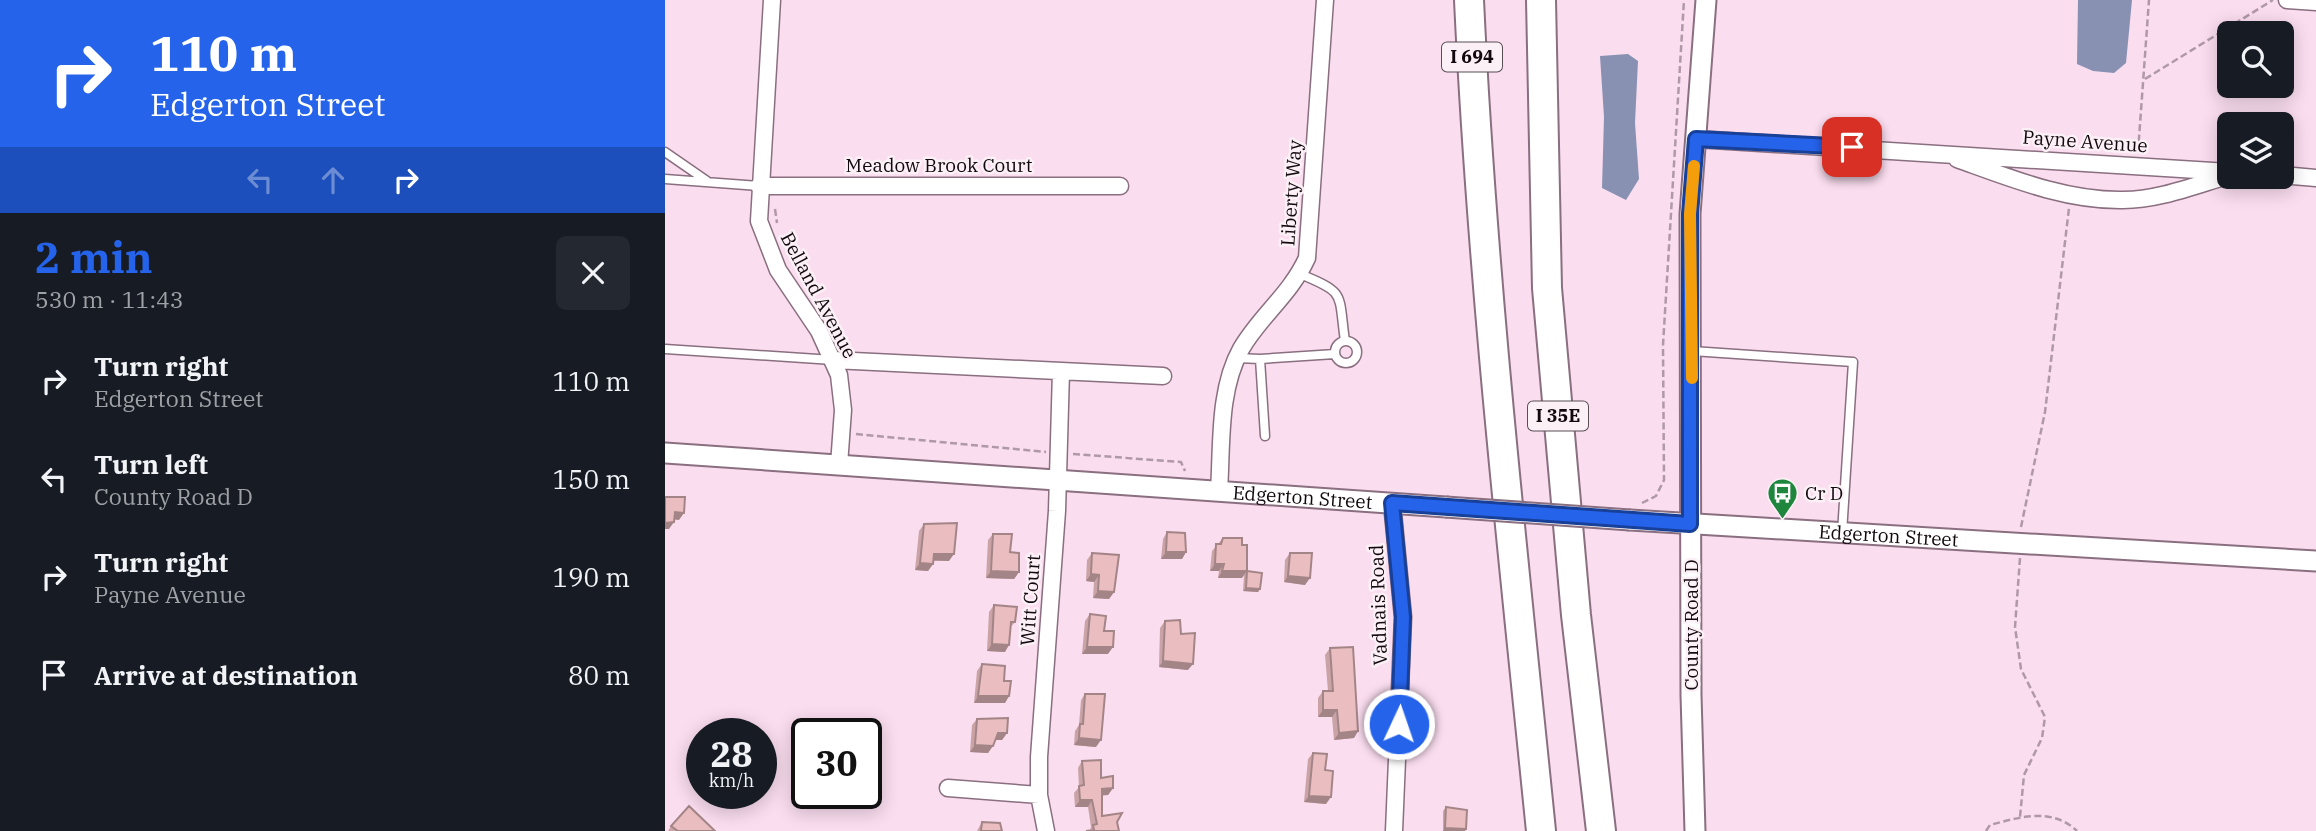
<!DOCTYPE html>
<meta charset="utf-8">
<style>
:root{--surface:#171b24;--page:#242831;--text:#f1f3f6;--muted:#9ea1a6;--accent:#2563eb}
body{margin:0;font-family:"IBM Plex Serif",serif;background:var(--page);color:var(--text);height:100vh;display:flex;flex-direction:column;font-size:26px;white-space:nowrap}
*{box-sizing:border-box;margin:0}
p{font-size:23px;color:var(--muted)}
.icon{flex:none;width:38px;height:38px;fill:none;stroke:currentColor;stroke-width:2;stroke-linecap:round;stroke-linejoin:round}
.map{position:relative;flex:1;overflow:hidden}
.details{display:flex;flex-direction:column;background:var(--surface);width:665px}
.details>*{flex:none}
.hud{background:#2563eb;color:#fff;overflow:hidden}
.fabs{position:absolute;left:1552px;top:21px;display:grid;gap:14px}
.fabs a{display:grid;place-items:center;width:77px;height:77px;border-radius:10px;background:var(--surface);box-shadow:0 4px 18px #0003;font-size:35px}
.speed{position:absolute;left:21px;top:718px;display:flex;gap:14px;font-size:35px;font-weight:700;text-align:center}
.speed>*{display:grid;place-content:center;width:91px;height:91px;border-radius:50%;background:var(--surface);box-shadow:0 4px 18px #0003;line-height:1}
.speed small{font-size:18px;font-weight:400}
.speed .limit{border:4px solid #111;border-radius:10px;background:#fff;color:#111}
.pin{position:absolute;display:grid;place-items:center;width:60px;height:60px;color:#fff;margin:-30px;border-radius:14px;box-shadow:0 4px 10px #0006}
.me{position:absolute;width:77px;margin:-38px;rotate:3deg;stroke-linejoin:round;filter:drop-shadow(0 0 5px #0008)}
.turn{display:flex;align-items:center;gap:24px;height:147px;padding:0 35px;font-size:32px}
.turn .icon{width:91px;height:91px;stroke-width:2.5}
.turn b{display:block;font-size:49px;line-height:60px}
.lanes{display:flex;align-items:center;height:66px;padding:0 35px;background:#0003;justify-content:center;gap:35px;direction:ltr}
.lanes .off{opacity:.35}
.round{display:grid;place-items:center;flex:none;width:74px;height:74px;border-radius:10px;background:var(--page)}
.summary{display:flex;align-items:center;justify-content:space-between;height:119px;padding:0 35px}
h1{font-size:42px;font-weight:700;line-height:52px;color:var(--accent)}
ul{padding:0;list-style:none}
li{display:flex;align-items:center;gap:21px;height:98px;padding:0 35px}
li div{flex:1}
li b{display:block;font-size:26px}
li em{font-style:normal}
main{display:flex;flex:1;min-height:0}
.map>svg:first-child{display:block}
</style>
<main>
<section class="details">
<div class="hud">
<div class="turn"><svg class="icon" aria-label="right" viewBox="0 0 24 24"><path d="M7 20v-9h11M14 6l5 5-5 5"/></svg><div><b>110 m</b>Edgerton Street</div></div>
<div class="lanes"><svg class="icon off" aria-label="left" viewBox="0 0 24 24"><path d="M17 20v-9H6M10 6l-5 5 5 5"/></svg><svg class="icon off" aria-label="ahead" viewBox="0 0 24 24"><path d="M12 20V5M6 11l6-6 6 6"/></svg><svg class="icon" aria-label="right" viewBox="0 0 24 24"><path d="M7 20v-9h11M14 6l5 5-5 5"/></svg></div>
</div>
<div class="summary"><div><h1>2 min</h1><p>530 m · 11:43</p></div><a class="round"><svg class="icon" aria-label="close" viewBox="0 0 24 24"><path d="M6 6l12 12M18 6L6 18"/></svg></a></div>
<ul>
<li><svg class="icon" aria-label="right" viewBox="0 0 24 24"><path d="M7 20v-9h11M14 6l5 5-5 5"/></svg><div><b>Turn right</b><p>Edgerton Street</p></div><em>110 m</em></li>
<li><svg class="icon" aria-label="left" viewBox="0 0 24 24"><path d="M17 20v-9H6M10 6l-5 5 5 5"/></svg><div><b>Turn left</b><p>County Road D</p></div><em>150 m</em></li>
<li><svg class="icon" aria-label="right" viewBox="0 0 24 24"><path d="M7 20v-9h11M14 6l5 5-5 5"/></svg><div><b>Turn right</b><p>Payne Avenue</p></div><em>190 m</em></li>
<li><svg class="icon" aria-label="arrive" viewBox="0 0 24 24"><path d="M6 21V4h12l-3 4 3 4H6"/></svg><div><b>Arrive at destination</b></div><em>80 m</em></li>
</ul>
</section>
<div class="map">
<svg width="1651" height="831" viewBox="0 0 1651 831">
<rect width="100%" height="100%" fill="#faddef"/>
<path fill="#8891b2" d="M1413 0H1467L1461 63 1449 73 1428 71 1412 64Z
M963 54 973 61 970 123 974 179 961 200 937 188 939 117 935 56Z"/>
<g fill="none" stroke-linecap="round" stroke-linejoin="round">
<defs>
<path id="service" d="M0 152 42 181
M0 179 94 186
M635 274C682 293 673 293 680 341
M670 352a11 11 0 1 1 22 0a11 11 0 1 1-22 0Z
M0 349 168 360
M1027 351 1188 362 1177 533
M572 358 595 359 600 436
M595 359 670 354"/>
<path id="minor" d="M107 0 94 221 113 270 154 331 174 375 178 410 174 465
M1622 0 1651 2
M1031 139 1564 172
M1292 159C1345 178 1401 201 1458 200 1493 200 1528 186 1562 176
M1617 175 1651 178
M94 186H455
M168 360 498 376
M554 491C557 446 553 390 576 349 595 316 625 295 642 258L660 0
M727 503 738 617 729 831
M283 788 374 795
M381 831 374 795V757L392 511 396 371"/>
<g id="tertiary">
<path id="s1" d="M0 453 781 507"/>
<path id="s2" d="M965 520 1651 561"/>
<path d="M1030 831 1026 695 1025 214 1041 0"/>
</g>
<path id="motorway" d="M804 0C817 278 848 554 876 831
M876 0 882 288 911 615 936 831"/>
</defs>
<use href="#service" stroke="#896f7f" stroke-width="11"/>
<use href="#minor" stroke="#896f7f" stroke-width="19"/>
<use href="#tertiary" stroke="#896f7f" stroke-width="23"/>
<use href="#motorway" stroke="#896f7f" stroke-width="32"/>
<path stroke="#b099a7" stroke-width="2.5" stroke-dasharray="7 3.5" stroke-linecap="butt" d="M1480 79 1608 0
M1473 152 1484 0
M110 209 112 223
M191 434 381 452
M408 454 516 462 520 471
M977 503 991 496 999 480 998 345 1019 0
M1356 527 1380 412 1404 208
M1355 558 1350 627 1356 669 1380 717 1377 738 1359 775 1355 817
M1321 831 1325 825C1355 817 1387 807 1412 831"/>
<use href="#service" stroke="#fff" stroke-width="8"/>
<use href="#minor" stroke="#fff" stroke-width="16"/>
<use href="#tertiary" stroke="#fff" stroke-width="19"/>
<use href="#motorway" stroke="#fff" stroke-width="28"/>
<defs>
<path id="tertiary-bridge" d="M781 507 965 520"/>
</defs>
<use href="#tertiary-bridge" stroke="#896f7f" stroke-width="23" stroke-linecap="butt"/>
<use href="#tertiary-bridge" stroke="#fff" stroke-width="19"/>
</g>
<path fill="#c9a3a6" d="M259 524 284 561H269L268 564 263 571 250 570 254 531Z
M502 532 521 552 517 559H496L498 539Z
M328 534 345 552 354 572 349 579 321 578 323 540Z
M558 538 577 578H553L554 571H545L547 551Z
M427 553 449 592 444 599 428 598 429 582 421 581 422 560Z
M625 553 640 585 619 582 620 560Z
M582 571 595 589 593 592 578 591 579 575Z
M329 605 350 622 345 628 340 652 322 651 324 612Z
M425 614 439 631 443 654H417L420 621Z
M500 621 523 670 494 667 495 628Z
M665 648 693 731 689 738 669 740 667 717H653V698L658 691H663L660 655Z
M317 664 339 681 344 696 340 703H309L312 671Z
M420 694 431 747 409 745 410 731 414 725 416 700Z
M312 719 342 733 337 740H331L323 753 305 752 307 725Z
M648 753 661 804 639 802 643 759Z
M417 761 448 788 443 795H437V816L452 822 425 830 426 827 423 807H410L409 793 414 787 413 768Z
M781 807 800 831H778V811Z
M317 822 337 831H312Z
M6 826 50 831H3Z"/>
<path fill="#a48587" d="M10 512 19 513 14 520 5 519Z
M9 522 4 529H0V523Z
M501 552H521L517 559H496Z
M269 554H289L284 561 264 560Z
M255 563 268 564 263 571 250 570Z
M550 564H559L554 571H545Z
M326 571 354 572 349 579 321 578Z
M557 571H582L577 578H553Z
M426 574 434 575 429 582 421 581Z
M623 576 645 578 640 585 619 582Z
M581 588 595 589 593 592 578 591Z
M433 591 449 592 444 599 428 598Z
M327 644 344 645 340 652 322 651Z
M422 647H448L443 654H417Z
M498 661 528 664 523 670 494 667Z
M313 696H344L340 703H309Z
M658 710H672L667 717H653Z
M693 731 689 738 669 740 674 733Z
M333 733H342L337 740H329Z
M414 738 436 740 431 747 409 745Z
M310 745 328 746 323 753 305 752Z
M448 788 443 795 432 796 437 789Z
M644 796 666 797 661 804 639 802Z
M415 800H427L423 807H410Z
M780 828 801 829 800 831H778Z"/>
<path fill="#eabec1" stroke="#a48587" stroke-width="2" d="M0 497H20L19 513 10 512 9 522 0 523Z
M292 523 289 554H269L268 564 255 563 259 524Z
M502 532 520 533 521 552H501Z
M328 534H347L345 552 354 553V572L326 571Z
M558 538H577V545H582V571H557L559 564H550L551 544H556Z
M427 553 454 555 449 592 433 591 434 575 426 574Z
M625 553H647L645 578 623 576Z
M582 571 597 573 595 589 581 588Z
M329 605 352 607 350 622H346L344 645 327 644Z
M425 614 441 616 439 631H449L448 647H422Z
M515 620 516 634 530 633 528 664 498 661 500 621Z
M688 647 693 731 674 733 672 710H658V691H668L665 648Z
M317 664 340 666 339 681H346L344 696H313Z
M420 694H440L436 740 414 738 415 724H418Z
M343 718 342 733H333L328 746 310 745 312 719Z
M648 753 662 754 660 770 668 771 666 797 644 796Z
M436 760V778L448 776V788L437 789V816L457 813 452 822 454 831H421L429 830 428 825 432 824 427 800H415L414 786 419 785 417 761Z
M24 806 50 831H13L6 826Z
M781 807 802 810 801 829 780 828Z
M317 822 335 823 337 831H316Z"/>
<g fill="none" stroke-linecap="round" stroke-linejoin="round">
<defs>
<path id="route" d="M734 724 738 617 727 503 1025 524V214L1031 139 1187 147"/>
</defs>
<use href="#route" stroke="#184099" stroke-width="18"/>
<use href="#route" stroke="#2563eb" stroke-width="12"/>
<path stroke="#f59e0b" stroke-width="12" d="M1027 378 1025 214 1029 166"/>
</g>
<defs>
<symbol id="bus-pin" viewBox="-11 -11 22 30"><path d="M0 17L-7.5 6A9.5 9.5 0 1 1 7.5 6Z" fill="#1e873d" stroke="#fcf0f7"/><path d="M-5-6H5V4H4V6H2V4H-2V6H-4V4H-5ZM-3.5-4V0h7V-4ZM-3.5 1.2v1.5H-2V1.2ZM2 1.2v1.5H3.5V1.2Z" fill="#fff"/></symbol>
</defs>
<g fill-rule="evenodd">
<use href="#bus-pin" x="1100" y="476" width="35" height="47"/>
</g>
<g text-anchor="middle" stroke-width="5" stroke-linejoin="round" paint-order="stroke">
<g fill="#fcf0f7" stroke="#584e54" stroke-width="2">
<rect x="777" y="42.5" width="60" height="29" rx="5"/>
<rect x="863" y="401.5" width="60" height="29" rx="5"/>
</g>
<g font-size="18" font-weight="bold" fill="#12090e">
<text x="807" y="63">I 694</text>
<text x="893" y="422">I 35E</text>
</g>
<g font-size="19" fill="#12090e" stroke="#fcf0f7">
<text transform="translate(1420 141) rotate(4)" y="7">Payne Avenue</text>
<text x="274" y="172">Meadow Brook Court</text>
<text transform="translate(626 193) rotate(-86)" y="7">Liberty Way</text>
<text transform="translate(154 295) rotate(62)" y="7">Belland Avenue</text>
<text dy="7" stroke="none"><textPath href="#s1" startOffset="639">Edgerton Street</textPath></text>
<text dy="7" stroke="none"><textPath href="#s2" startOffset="259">Edgerton Street</textPath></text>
<text transform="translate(365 600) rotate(-86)" y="7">Witt Court</text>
<text transform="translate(713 605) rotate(-92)" y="7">Vadnais Road</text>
<text transform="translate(1026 625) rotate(-90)" y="7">County Road D</text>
</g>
<g font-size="19" fill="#12090e" stroke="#fcf0f7" text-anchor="start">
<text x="1140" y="500">Cr D</text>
</g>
</g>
</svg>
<div class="fabs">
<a><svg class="icon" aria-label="search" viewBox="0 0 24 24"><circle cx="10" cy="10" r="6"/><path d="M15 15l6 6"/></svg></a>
<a><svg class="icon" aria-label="layers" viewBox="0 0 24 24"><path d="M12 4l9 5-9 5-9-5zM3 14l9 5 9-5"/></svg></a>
</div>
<div class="speed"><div>28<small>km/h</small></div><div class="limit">30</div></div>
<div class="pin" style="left:1187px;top:147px;background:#d93025"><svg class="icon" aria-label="arrive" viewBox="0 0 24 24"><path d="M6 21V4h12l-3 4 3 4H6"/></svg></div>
<svg class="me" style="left:734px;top:724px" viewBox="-20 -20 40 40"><circle r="17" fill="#2563eb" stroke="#fff" stroke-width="3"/><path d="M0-11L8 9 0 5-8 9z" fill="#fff"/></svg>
</div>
</main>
